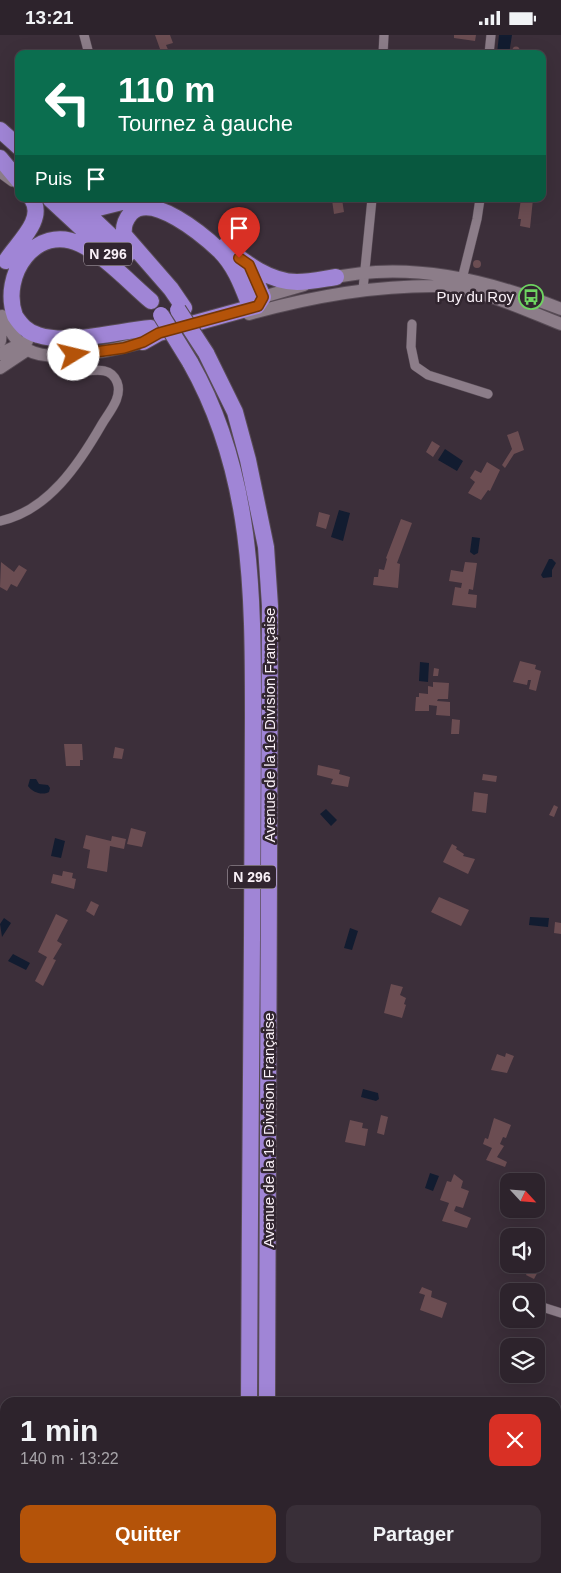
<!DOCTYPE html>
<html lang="fr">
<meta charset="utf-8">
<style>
:root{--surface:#2d232c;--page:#392f38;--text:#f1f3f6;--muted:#a7a4a9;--line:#484048;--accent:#b45309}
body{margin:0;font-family:Helvetica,sans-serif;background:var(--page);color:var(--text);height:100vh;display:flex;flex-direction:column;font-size:19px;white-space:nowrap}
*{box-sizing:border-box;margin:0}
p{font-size:16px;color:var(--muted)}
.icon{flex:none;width:28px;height:28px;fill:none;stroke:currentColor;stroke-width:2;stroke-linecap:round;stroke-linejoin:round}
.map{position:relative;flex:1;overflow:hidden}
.side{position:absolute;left:0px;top:1362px;width:561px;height:176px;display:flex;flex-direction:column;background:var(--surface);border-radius:15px 15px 0 0;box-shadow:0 5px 20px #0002,0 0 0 1px var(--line)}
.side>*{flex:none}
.hud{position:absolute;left:15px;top:15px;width:531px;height:152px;border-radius:10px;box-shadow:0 5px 20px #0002,0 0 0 1px var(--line);background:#0b6e4f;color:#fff;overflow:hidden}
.needle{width:32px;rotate:116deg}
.fabs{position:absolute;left:500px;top:1138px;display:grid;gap:10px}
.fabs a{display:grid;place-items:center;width:45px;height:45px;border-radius:10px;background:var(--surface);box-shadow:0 5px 20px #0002,0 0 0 1px var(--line);font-size:25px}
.pin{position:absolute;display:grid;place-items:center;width:42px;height:42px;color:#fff;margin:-51px -21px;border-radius:50% 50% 50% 0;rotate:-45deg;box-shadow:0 0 5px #0007}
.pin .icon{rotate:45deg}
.me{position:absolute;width:55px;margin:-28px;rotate:81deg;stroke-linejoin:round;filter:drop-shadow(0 0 4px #0008)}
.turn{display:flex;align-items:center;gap:18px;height:105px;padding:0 20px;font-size:22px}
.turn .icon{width:65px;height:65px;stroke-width:2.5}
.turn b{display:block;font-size:35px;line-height:42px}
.then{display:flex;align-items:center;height:48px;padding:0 20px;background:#0003;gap:10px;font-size:19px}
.round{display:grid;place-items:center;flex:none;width:52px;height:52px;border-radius:10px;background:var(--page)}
.overview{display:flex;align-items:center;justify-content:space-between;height:85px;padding:0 20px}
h1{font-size:30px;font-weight:700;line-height:38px}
.cta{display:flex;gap:10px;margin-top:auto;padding:10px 20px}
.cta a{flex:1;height:58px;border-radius:10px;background:var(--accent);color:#fff;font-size:20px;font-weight:700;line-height:58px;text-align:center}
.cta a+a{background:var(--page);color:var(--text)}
.status{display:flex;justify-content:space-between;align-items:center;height:35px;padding:0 25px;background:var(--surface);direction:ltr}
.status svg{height:14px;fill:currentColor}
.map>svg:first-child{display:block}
</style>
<div class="status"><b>13:21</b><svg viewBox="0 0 49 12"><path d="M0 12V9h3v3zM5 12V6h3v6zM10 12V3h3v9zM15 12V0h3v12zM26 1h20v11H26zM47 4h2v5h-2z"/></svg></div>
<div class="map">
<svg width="561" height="1538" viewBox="0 0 561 1538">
<rect width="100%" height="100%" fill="#3c2f3a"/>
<path fill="#121c30" d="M499 0H512L509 19H497Z
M445 414 463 426 457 436 438 425Z
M339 475 350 478 343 506 331 502Z
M472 502 480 503 478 518 474 520 470 517Z
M549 524H552L556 528 552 535V542L543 543 541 540Z
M420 627 429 628 428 647 419 646Z
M30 744H36L39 749 48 750 50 753 49 757C42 761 32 757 28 751Z
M326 774 337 785 331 791 320 779Z
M55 803 65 806 61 823 51 821Z
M530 882 549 883 548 892 529 890Z
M4 883 11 888 2 902 0 889Z
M350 893 358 896 352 915 344 913Z
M13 919 30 928 26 935 8 926Z
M363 1054 378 1058 379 1064 376 1066 361 1062Z
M430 1138 439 1141 433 1156 425 1153Z"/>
<path fill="#6b4d52" d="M155 0H170L173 8 166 10 170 19H149L160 14Z
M454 0H476L475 6 454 3Z
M512.5 15a3.5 3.5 0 1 1 7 0a3.5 3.5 0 1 1-7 0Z
M342 164 344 177 334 179 332 165Z
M521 164H533L530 193 520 191 521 184H518Z
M473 229a4 4 0 1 1 8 0a4 4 0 1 1-8 0Z
M518 396 524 415 514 419 505 433 502 430 512 414 507 400Z
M432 406 440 411 433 422 426 417Z
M487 427 500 435 490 456 488 455 481 465 468 458 475 447 470 443 475 435 481 438Z
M319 477 330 480 326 494 316 491Z
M401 484 412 488 397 528 400 529 398 553 373 550 374 542H378L379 534 384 535 387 524 386 523Z
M1 527 14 537 19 530 27 535 17 552 11 549 7 556 0 552Z
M465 527 477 528 473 555 469 554 468 559 477 560 476 573 452 570 455 552 461 553 462 548 449 546 451 535 463 537Z
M520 626 536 630 535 634 541 636 536 656 529 654 531 645H528L527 650 513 647Z
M434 633 439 634 438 641H433Z
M433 647 449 648 448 664H438L437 666 450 667V681L436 680 437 671 429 670V676H415L416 662H419V658L428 659V651L433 652Z
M452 684 460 685 459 699H451Z
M64 709H82L83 725H80V731H66Z
M115 712 124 714 122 724 113 723Z
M318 730 340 735 339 739 350 742 348 752 331 749 333 744 317 740Z
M483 739 497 741 496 747 482 745Z
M474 757 488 759 486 778 472 776Z
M554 770 558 772 554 782 549 780Z
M131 793 146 797 142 812 127 809Z
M86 800 111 806 112 801 126 804 124 814 110 811 107 837 87 833 90 815 83 813Z
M452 809 457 812 456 814 464 819 463 821 475 824 468 839 443 827Z
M63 836 73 838 72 843 76 844 74 854 51 848 53 839 62 841Z
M439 862 469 875 461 891 431 877Z
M91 866 99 870 94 881 86 876Z
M56 879 68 885 57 906 62 909 53 924 56 925 43 951 35 946 47 922 38 917Z
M555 887 561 888V899L554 898Z
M391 949 403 952 400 960 406 963 404 969 406 970 402 983 384 978Z
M506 1018 514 1021 507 1038 491 1035 497 1019 505 1022Z
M381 1080 388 1082 384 1100 377 1098Z
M494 1083 511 1090 506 1103 503 1102 500 1109 504 1111 497 1122 507 1127 505 1132 486 1125 492 1113 483 1109 485 1103 488 1104Z
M350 1085 363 1088 362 1093 368 1094 365 1111 345 1107Z
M454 1139 463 1146 461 1153 469 1156 463 1173 456 1171 454 1176 471 1183 467 1193 442 1186 449 1168 440 1165 447 1146 451 1147Z
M536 1227 542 1229 534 1244 526 1240 529 1234 525 1232 526 1229H536Z
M422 1252 432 1256 431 1262 447 1268 442 1283 420 1275 425 1260 419 1258Z"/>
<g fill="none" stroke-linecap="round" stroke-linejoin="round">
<defs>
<path id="street" d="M84 0 89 19
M383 19 384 0
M489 19 491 0
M0 138 12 147
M461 248 477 184 480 164
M363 254 372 164
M412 289 411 312 415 331 428 340 488 359
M0 486C48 476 79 429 102 389 109 377 123 362 117 347 107 322 73 347 62 331 60 329 60 323 59 320
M536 1270 561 1278
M0 1447 5 1450
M92 1534 98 1538"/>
<path id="secondary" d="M328 244C407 225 488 245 561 274
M256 264 304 250
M249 279C313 261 375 250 441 251 482 254 523 274 561 289
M2 281C8 292 17 309 28 315 54 330 123 313 150 305
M0 306 2 281
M0 319 27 306
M0 333 27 315"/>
<path id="highway" d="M0 95 19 112
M0 123 19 146
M50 164 105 215
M72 164 129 218
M82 164 98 173 134 164
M225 211C245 228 270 247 297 247 310 247 323 244 336 242
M6 226C16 209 46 185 32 164
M184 273 171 254 124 200C123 191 125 185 131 178 152 157 203 200 220 216 234 230 241 248 248 266
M151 293C118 296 69 310 38 300 27 297 21 290 15 281 0 240 36 188 80 209 104 220 130 248 151 266
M143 307 159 298 257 271 263 262 249 230
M206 318 235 377 248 425 266 512 270 571 267 1368
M190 327C253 438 253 557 253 681 253 755 252 829 252 903 250 1058 250 1213 249 1368
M248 1538V1534
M267 1538V1534"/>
</defs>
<use href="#street" stroke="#574b55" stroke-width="10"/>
<use href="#secondary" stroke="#574b55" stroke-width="14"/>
<use href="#highway" stroke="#574b55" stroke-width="18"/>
<use href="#street" stroke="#8c7d89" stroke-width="9"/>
<use href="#secondary" stroke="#8c7d89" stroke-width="12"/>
<use href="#highway" stroke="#a085d6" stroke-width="16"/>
<defs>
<path id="highway-bridge" d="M178 275 206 318
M161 280 190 327"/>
</defs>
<use href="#highway-bridge" stroke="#574b55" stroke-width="18" stroke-linecap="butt"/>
<use href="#highway-bridge" stroke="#a085d6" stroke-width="16"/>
</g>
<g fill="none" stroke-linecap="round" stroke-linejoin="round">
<defs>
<path id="route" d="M74 320 124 313 143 307 159 298 258 271 263 262 249 230 239 223"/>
</defs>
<use href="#route" stroke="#753606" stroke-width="12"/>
<use href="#route" stroke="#b45309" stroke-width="9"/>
</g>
<defs>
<symbol id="bus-ring" viewBox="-11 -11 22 22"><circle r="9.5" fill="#31252f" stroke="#6ed361" stroke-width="1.5"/><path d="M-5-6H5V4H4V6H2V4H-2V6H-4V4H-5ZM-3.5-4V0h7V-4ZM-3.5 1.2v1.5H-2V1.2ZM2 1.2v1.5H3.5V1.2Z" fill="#6ed361"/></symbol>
</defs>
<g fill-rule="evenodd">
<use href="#bus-ring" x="517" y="248" width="28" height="28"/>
</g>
<g text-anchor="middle" stroke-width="5" stroke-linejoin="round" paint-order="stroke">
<g fill="#31252f" stroke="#beb4bc" stroke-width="1">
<rect x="84" y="207.5" width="48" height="23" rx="4"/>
<rect x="228" y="830.5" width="48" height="23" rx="4"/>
</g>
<g font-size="14" font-weight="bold" fill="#faf1f8">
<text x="108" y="224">N 296</text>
<text x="252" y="847">N 296</text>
</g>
<g font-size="15" fill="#faf1f8" stroke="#31252f" text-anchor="end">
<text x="514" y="267">Puy du Roy</text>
</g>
<g font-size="15" fill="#faf1f8" stroke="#31252f">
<text transform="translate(270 690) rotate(-90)" y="5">Avenue de la 1e Division Française</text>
<text transform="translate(269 1095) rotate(-90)" y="5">Avenue de la 1e Division Française</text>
</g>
</g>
</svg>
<div class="fabs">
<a><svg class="needle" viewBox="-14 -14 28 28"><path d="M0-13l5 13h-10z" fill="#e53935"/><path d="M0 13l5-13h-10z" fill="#a7a4a9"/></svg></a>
<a><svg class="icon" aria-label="sound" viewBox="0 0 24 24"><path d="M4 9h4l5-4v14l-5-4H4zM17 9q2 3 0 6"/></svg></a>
<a><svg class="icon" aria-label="search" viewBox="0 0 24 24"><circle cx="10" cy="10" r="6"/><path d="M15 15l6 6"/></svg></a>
<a><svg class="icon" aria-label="layers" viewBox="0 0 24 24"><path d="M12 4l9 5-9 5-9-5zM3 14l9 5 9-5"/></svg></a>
</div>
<div class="pin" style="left:239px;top:223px;background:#d93025"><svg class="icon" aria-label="arrive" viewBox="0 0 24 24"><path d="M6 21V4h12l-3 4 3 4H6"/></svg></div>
<svg class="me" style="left:74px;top:320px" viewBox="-20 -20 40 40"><circle r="19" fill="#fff"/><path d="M0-13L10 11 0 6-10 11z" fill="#b45309"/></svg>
<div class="hud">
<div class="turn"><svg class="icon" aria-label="left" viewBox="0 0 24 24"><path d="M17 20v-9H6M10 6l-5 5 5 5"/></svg><div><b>110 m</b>Tournez à gauche</div></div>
<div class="then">Puis<svg class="icon" aria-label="arrive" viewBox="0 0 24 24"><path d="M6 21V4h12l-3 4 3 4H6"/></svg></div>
</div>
<section class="side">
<div class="overview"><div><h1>1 min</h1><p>140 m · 13:22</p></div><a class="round" style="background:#d93025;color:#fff"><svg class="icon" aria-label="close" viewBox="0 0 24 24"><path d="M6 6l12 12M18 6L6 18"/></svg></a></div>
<div class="cta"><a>Quitter</a><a>Partager</a></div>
</section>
</div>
